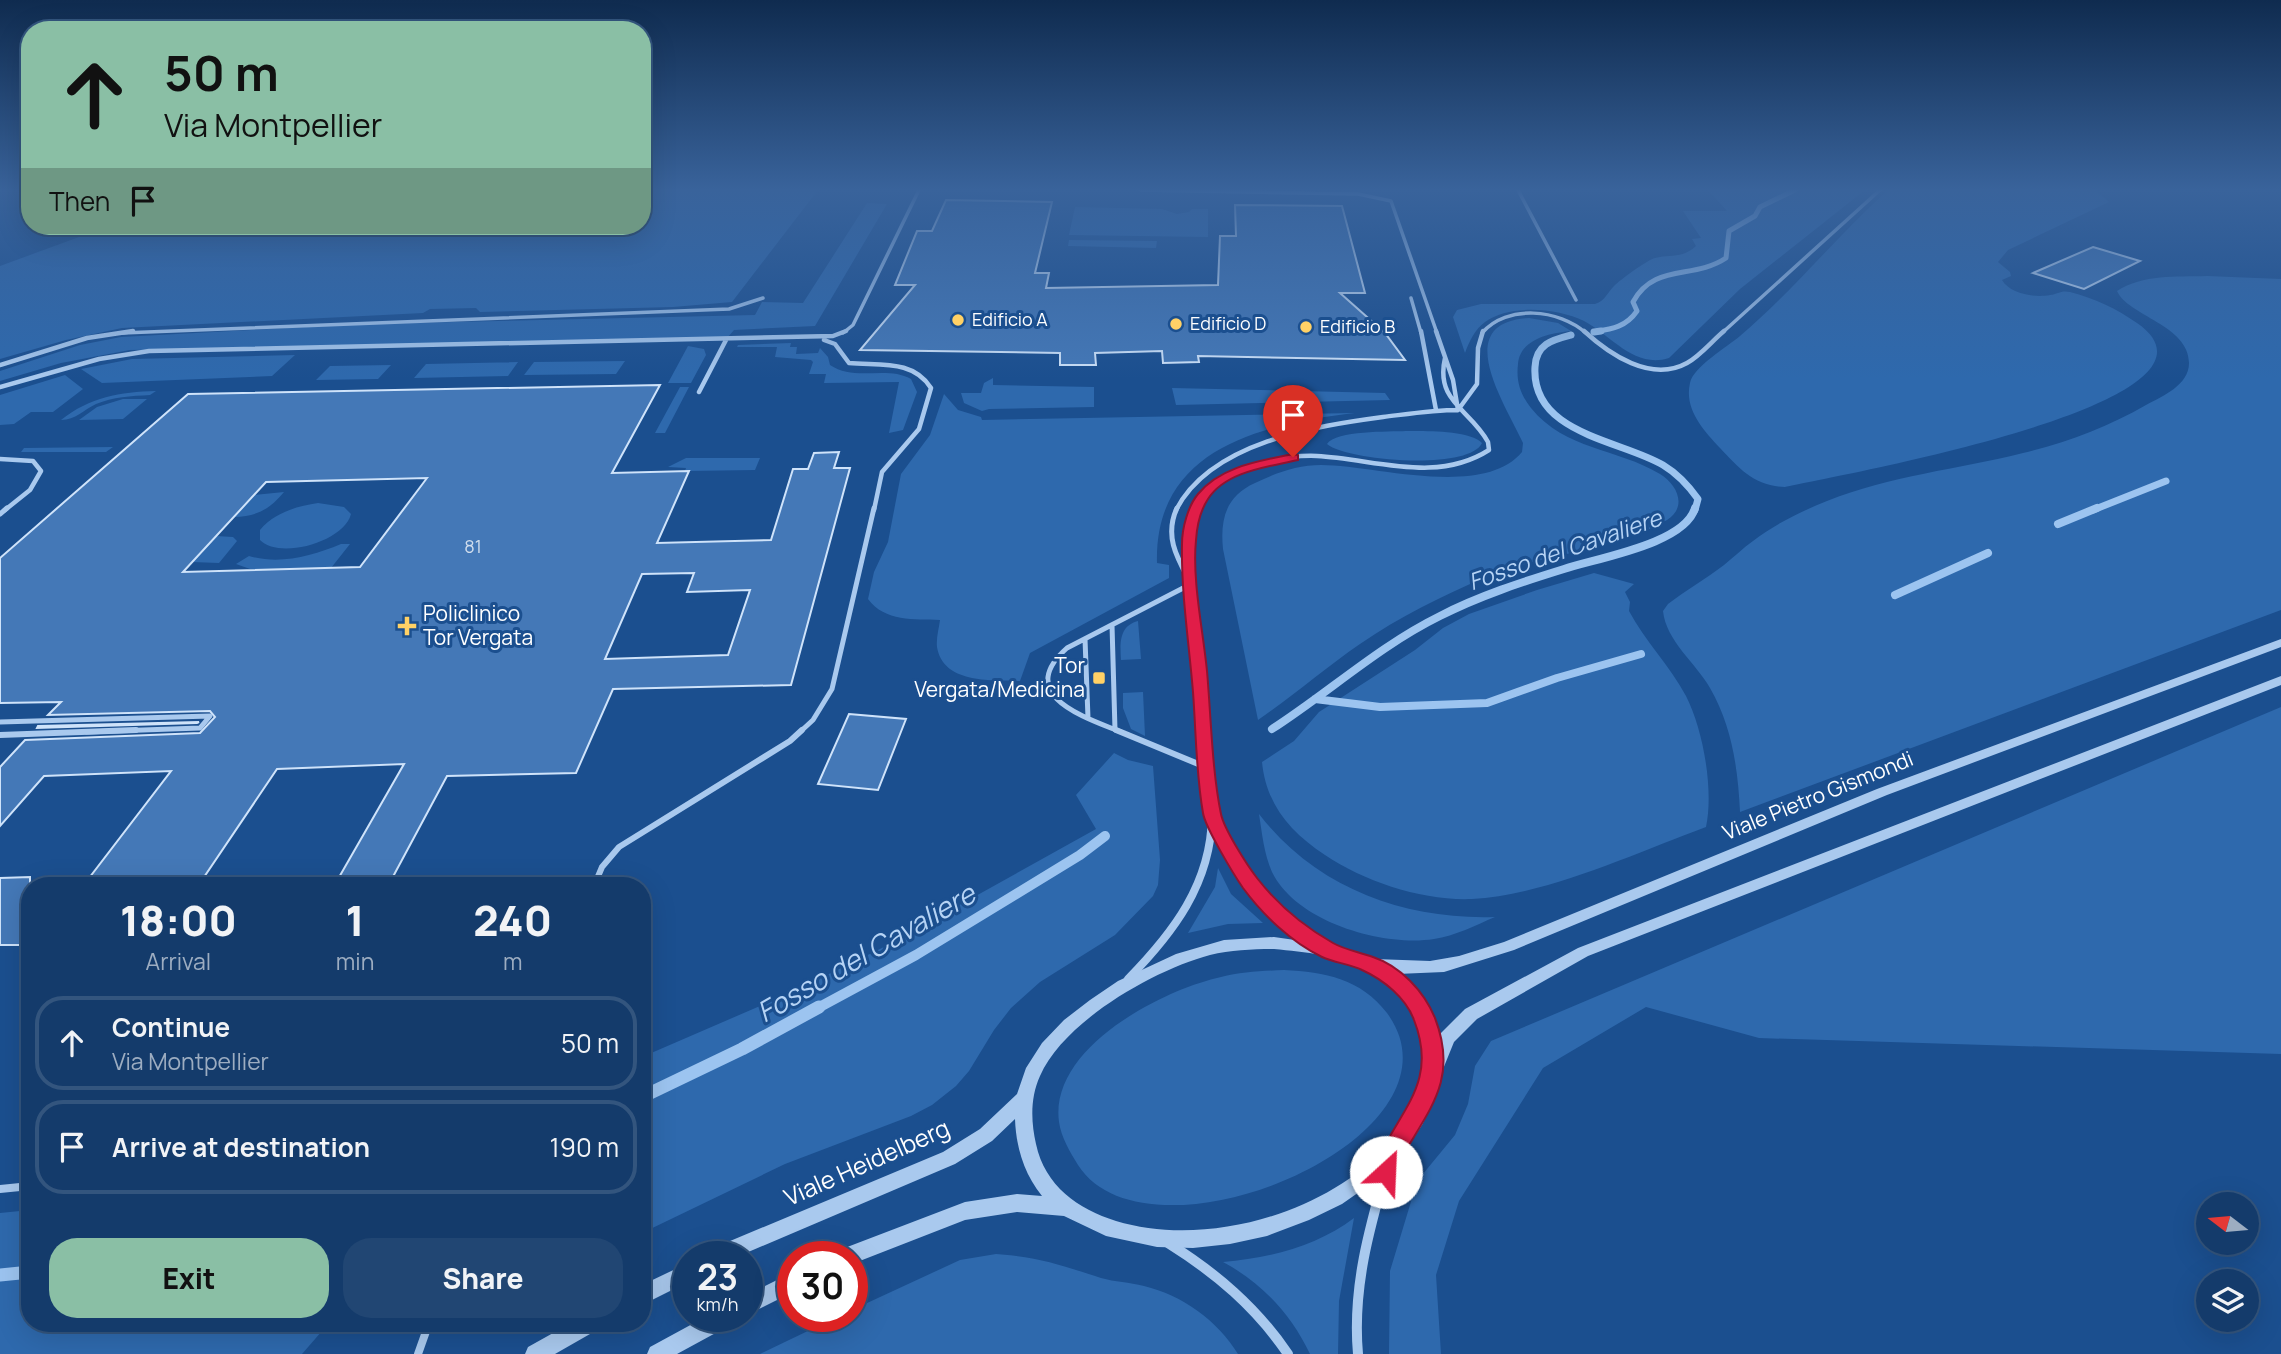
<!DOCTYPE html>
<style>
:root{--surface:#143b6b;--page:#214673;--text:#f1f3f6;--muted:#9dadc1;--line:#33557e;--accent:#8abfa5}
body{margin:0;font-family:Manrope,sans-serif;background:var(--page);color:var(--text);height:100vh;display:flex;flex-direction:column;font-size:26px;white-space:nowrap}
*{box-sizing:border-box;margin:0}
p{font-size:23px;color:var(--muted)}
.icon{flex:none;width:38px;height:38px;fill:none;stroke:currentColor;stroke-width:2;stroke-linecap:round;stroke-linejoin:round}
.map{position:relative;flex:1;overflow:hidden}
.side{position:absolute;left:21px;top:877px;width:630px;height:455px;display:flex;flex-direction:column;background:var(--surface);border-radius:28px;box-shadow:0 7px 28px #0002,0 0 0 2px var(--line)}
.side>*{flex:none}
.hud{position:absolute;left:21px;top:21px;width:630px;height:214px;border-radius:28px;box-shadow:0 7px 28px #0002,0 0 0 2px var(--line);background:#8abfa5;color:#111;overflow:hidden}
.needle{width:46px;rotate:286deg}
.controls{position:absolute;left:2196px;top:1192px;display:grid;gap:14px}
.controls a{display:grid;place-items:center;width:63px;height:63px;border-radius:50%;background:var(--surface);box-shadow:0 7px 28px #0002,0 0 0 2px var(--line);font-size:35px}
.speed{position:absolute;left:672px;top:1241px;display:flex;gap:14px;font-size:35px;font-weight:700;text-align:center}
.speed>*{display:grid;place-content:center;width:91px;height:91px;border-radius:50%;background:var(--surface);box-shadow:0 7px 28px #0002,0 0 0 2px var(--line);line-height:1}
.speed small{font-size:18px;font-weight:400}
.speed .limit{border:10px solid #d22;background:#fff;color:#111}
.pin{position:absolute;display:grid;place-items:center;width:60px;height:60px;color:#fff;margin:-72px -30px;border-radius:50% 50% 50% 0;rotate:-45deg;box-shadow:0 0 7px #0007}
.pin .icon{rotate:45deg}
.me{position:absolute;width:77px;margin:-38px;rotate:25deg;stroke-linejoin:round;filter:drop-shadow(0 0 5px #0008)}
.turn{display:flex;align-items:center;gap:24px;height:147px;padding:0 28px;font-size:32px}
.turn .icon{width:91px;height:91px;stroke-width:2.5}
.turn b{display:block;font-size:49px;line-height:60px}
.then{display:flex;align-items:center;height:66px;padding:0 28px;background:#0003;gap:14px;font-size:26px}
.eta{display:flex;justify-content:space-evenly;align-items:center;height:119px;text-align:center}
.eta b{font-size:42px;font-weight:800;line-height:49px}
.action{display:flex;gap:14px;margin-top:auto;padding:14px 28px}
.action a{flex:1;height:80px;border-radius:28px;background:var(--accent);color:#111;font-size:28px;font-weight:800;line-height:80px;text-align:center}
.action a+a{background:var(--page);color:var(--text)}
ul{padding:0;list-style:none}
li{display:flex;align-items:center;gap:21px;height:94px;margin:0 14px 10px;padding:0 14px;border:4px solid var(--line);border-radius:28px}
li div{flex:1}
li b{display:block;font-size:26px}
li em{font-style:normal}
.map>svg:first-child{display:block}
</style>
<div class="map">
<svg width="2281" height="1354" viewBox="0 0 2281 1354">
<rect width="100%" height="100%" fill="#1b4f8f"/>
<path fill="#2e69ad" d="M642 190H818L732 302 673 307 480 312 476 308 430 309 423 313 122 328 66 340 0 359V266L109 226H642Z
M1708 190H1865L1740 289 1669 358C1634 369 1611 335 1584 321 1557 308 1510 304 1485 322 1475 329 1469 342 1465 353L1453 317 1457 310 1481 304H1595C1606 300 1606 294 1614 286 1620 280 1647 260 1655 258 1671 254 1682 259 1696 246L1692 239 1701 238 1683 211H1727Z
M1888 190H2095L2109 202 2008 250 1998 262 2010 272 2011 276 2002 280C2010 294 2035 298 2050 295 2058 294 2061 290 2070 292 2094 298 2117 309 2137 323 2254 404 1822 478 1785 487 1754 486 1740 469 1720 448 1703 430 1684 409 1690 383 1693 367 1727 347 1740 336 1793 291 1836 237 1888 190Z
M867 203 887 204 815 326 734 330 728 337 130 350 61 363 0 381V371L80 345 121 337 363 324 755 315 762 302 803 303Z
M1075 207 1162 209 1177 214 1189 212 1192 209H1208V237L1069 235Z
M1069 240 1157 241 1156 248 1068 246Z
M2207 276 2281 279V610L1740 812C1738 769 1732 726 1710 688 1696 663 1666 641 1663 611L1668 604C1686 590 1706 579 1724 565 1734 557 1743 548 1753 541 1775 524 1802 511 1827 501 1889 476 1959 469 2023 453 2066 443 2108 427 2146 405 2163 396 2189 385 2189 363 2189 325 2128 316 2117 291 2143 274 2176 277 2207 276Z
M1529 318 1558 323 1571 331C1550 333 1520 339 1518 364 1516 381 1520 394 1531 408 1565 450 1617 448 1660 474 1677 484 1688 507 1667 520 1611 552 1545 553 1486 577 1442 596 1399 617 1360 644 1325 668 1293 696 1258 720L1223 549C1220 519 1226 496 1255 483 1275 473 1298 465 1321 465 1374 465 1483 499 1522 452L1523 443C1506 405 1449 322 1529 318Z
M791 343 790 347H797L796 354 818 353 820 348 828 357 830 365C855 382 887 365 911 379L917 392 903 430 889 433 899 382 824 383 826 374H809L813 362 811 360 775 357 777 347H737L738 345Z
M688 346 704 349 706 355 691 383H668Z
M295 355 272 376 102 383 81 369 132 359Z
M625 361 616 374 524 375 534 362Z
M518 362 508 376 414 378 426 364Z
M391 365 378 379 316 380 330 366Z
M65 375 83 389 53 412H31L14 424 0 425V395Z
M993 378V385L1094 387V407L989 409 982 411 964 403 961 393H981L984 383Z
M680 387H689L665 433H655Z
M1172 388 1385 393 1390 400 1176 405Z
M156 391 150 395C131 396 113 397 96 404 83 410 76 420 61 420 90 397 120 392 156 391Z
M944 394 958 410 981 417 982 420 1355 413C1262 424 1154 448 1157 563L1169 565V578L1030 653 1020 681C992 680 943 684 937 647 936 638 939 628 940 620 914 619 885 622 868 599L874 572 888 542 901 474 930 435Z
M123 399H147L123 419 79 420 97 407Z
M1406 431C1424 431 1470 430 1482 443 1469 471 1347 461 1327 444 1336 430 1389 432 1406 431Z
M113 447 106 452H21L24 448Z
M686 458H760L755 470 685 471 686 468 668 467Z
M284 492C269 510 257 516 234 517L254 495Z
M318 503 344 507 351 514C344 542 279 560 260 540V530C274 513 297 506 318 503Z
M216 536 233 537 237 541 219 563 192 562Z
M341 544H350L331 568 253 570 236 564 249 556C280 565 312 556 341 544Z
M1594 573 1634 584 1625 592 1630 602 1629 611C1645 641 1670 666 1686 696 1703 729 1714 790 1706 827 1635 853 1547 895 1472 899 1423 901 1365 882 1325 855 1290 832 1266 804 1262 762L1294 741 1319 712 1415 650 1443 628 1469 614 1537 590Z
M1138 621 1141 659 1121 660C1120 643 1119 626 1138 621Z
M1143 692 1145 736 1131 729 1123 708V693Z
M2281 707V1054L1759 1038 1646 1007 1543 1068 1459 1201 1436 1275 1441 1354H1389L1390 1271 1413 1195 1418 1180 1455 1135 1468 1104 1475 1066 1491 1041Z
M1114 753 1128 760 1153 766 1160 860 1158 885 1153 896 1115 935 1040 982 1011 1008 994 1030 969 1071 956 1086 932 1105 911 1116 785 1164 642 1233V1057L790 993 884 947 1096 829 1076 795Z
M1259 814C1316 888 1404 920 1495 917 1476 925 1455 936 1434 939 1383 947 1296 922 1272 872 1264 854 1262 833 1259 814Z
M1218 868 1231 894 1263 923 1228 924 1188 933 1215 887Z
M1284 970C1325 972 1361 979 1387 1013 1478 1137 1148 1275 1078 1165 1070 1152 1061 1137 1059 1122 1049 1048 1162 990 1221 977 1241 972 1263 971 1284 970Z
M30 1210V1323H329L302 1354H0V1213Z
M1354 1218 1339 1301 1338 1354H1310C1291 1314 1262 1283 1223 1262 1270 1258 1317 1246 1354 1218Z
M996 1254C1040 1257 1060 1265 1101 1278 1115 1282 1129 1282 1144 1286 1182 1295 1218 1321 1238 1354H760L839 1316H852V1310L960 1260Z"/>
<g fill="none" stroke-linecap="round" stroke-linejoin="round">
<path stroke="#9cc4f0" stroke-width="5" d="M1594 332C1612 329 1626 327 1637 311L1633 302C1654 263 1693 280 1726 258L1729 231 1755 216 1760 207 1795 190"/>
<path stroke="#9cc4f0" stroke-width="7" d="M1594 332 1601 331
M1571 335C1552 340 1536 344 1535 367 1531 434 1621 440 1663 465 1678 474 1688 485 1698 499L1695 510
M2093 510 2166 481"/>
<path stroke="#9cc4f0" stroke-width="8" d="M2058 524 2097 508
M1895 595 1988 553
M1315 699 1380 707 1487 703 1557 678 1641 654
M1272 729C1328 693 1379 646 1440 616 1479 596 1522 582 1564 569 1597 558 1685 544 1695 508"/>
<path stroke="#9cc4f0" stroke-width="10" d="M816 1009 916 955 1080 855 1105 836"/>
<path stroke="#9cc4f0" stroke-width="13" d="M642 1097 742 1049 819 1007
M0 1275 30 1272"/>
</g>
<path fill="#4478b7" stroke="#cfe3fa" stroke-width="2" fill-rule="evenodd" d="M946 200 1052 202 1035 273H1049L1046 288 1218 285 1220 236H1236L1235 205 1342 206 1365 293H1340L1385 333 1405 360 1198 356 1199 362 1163 363 1162 351 1095 353 1096 365H1060V353L860 350 915 285H895L917 231H932Z
M2093 247 2140 261 2084 289 2033 273Z
M660 385 612 473 689 471 657 543 771 540 793 469H808L814 453 839 452 834 468H850L791 685 613 689 576 773 447 776 388 886H334L404 764 277 769 198 886H83L171 771 44 776 0 826V767L25 740 200 733 215 717 210 711 48 715 61 702 0 703V558L188 394ZM427 478 360 567 183 572 266 482ZM694 573 687 592 750 590 728 655 605 659 642 574Z
M849 714 906 719 878 790 818 784Z
M199 722 197 723 37 728 38 726Z
M30 877V945H0V878Z"/>
<g fill="none" stroke-linecap="round" stroke-linejoin="round">
<path stroke="#a9c9ee" stroke-width="3.5" d="M1140 190 1358 194 1391 201 1437 333
M1518 190 1576 300
M1411 298 1421 333
M122 333 729 309 763 298
M843 333 853 325 919 190
M1482 333C1507 304 1559 309 1586 333
M1722 333 1880 190"/>
<path stroke="#a9c9ee" stroke-width="4.5" d="M1421 331 1436 410
M1436 331 1453 380 1458 410
M1584 331C1609 354 1651 383 1687 363 1700 356 1712 341 1724 331
M824 340 835 344 849 363C879 366 913 359 931 388L919 429 882 472 874 510
M0 365 87 338 133 331
M0 387 99 359 149 351 833 336 846 331
M699 392 726 340
M1458 410 1477 384 1478 348 1483 331
M0 459 33 461 41 471 30 490 5 510
M1176 510C1211 442 1316 426 1383 417 1408 414 1433 410 1458 410
M1196 510C1207 489 1222 479 1244 470 1266 461 1293 455 1317 456 1375 459 1436 484 1489 450L1488 442C1470 409 1435 402 1445 358"/>
<path stroke="#a9c9ee" stroke-width="5" d="M1177 508C1164 536 1177 558 1190 582
M0 514 7 508
M1191 584 1190 545 1197 508
M1112 625 1115 730
M1085 639 1088 718
M0 722 210 716 200 728 86 732
M800 732 813 720 832 689 874 508
M1121 732C1084 717 1014 695 1067 648L1191 584"/>
<path stroke="#a9c9ee" stroke-width="6" d="M1116 730 1208 768
M0 735 136 730
M594 886 602 867 619 847 790 741 802 730"/>
<path stroke="#a9c9ee" stroke-width="8" d="M0 1189 30 1186
M418 1354 429 1323"/>
<path stroke="#a9c9ee" stroke-width="7" d="M1191 584 1204 732"/>
<path stroke="#a9c9ee" stroke-width="8" d="M1212 817C1244 875 1266 909 1322 947
M1128 979C1173 933 1211 884 1212 816 1212 788 1207 758 1204 730"/>
<path stroke="#a9c9ee" stroke-width="10" d="M1168 1243C1216 1273 1256 1307 1288 1354
M1358 1354C1352 1287 1370 1226 1388 1163"/>
<path fill="#a9c9ee" fill-rule="evenodd" d="M2281 639V647L1887 795 1514 950 1444 972 1397 974C1418 990 1432 1012 1439 1038L1441 1033 1465 1009 1578 948 2281 676V685L1588 956 1477 1019 1454 1042 1441 1074 1434 1100 1422 1125 1404 1152 1372 1183 1342 1204 1309 1220 1267 1236 1230 1244 1193 1248 1157 1247 1106 1236 1064 1216 1017 1212 965 1220 852 1264V1256H840L842 1249 965 1202 1017 1194 1042 1196C1024 1174 1016 1147 1015 1119L992 1141 955 1164 739 1256H709L711 1249 943 1152 980 1129 1017 1094 1026 1068 1042 1043 1064 1020 1090 1000 1118 981 1176 954 1224 940 1274 937 1337 946 1375 959 1430 961 1459 956 1504 942 1877 789ZM1274 949C1305 952 1339 955 1367 970 1442 1011 1439 1088 1387 1146 1325 1214 1205 1248 1116 1221 1078 1209 1045 1186 1036 1144 1031 1122 1030 1098 1040 1076 1064 1021 1154 970 1210 955 1231 950 1253 949 1274 949Z
M688 1263V1282L642 1305V1285Z
M793 1272V1292L747 1315V1295Z
M707 1316H737L734 1323 677 1354H647L650 1347Z
M571 1323H600L597 1330 555 1354H525L528 1347Z"/>
</g>
<linearGradient id="sky" x2="0" y2="1"><stop stop-color="#0f2b4f"/><stop offset="0.5" stop-color="#39639b"/><stop offset="1" stop-color="#39639b" stop-opacity="0"/></linearGradient>
<rect width="2281" height="379" fill="url(#sky)"/>
<path fill="#e11d48" stroke="#92132f" stroke-width="2" d="M1293 454 1298 455V460C1268 467 1226 471 1208 499 1200 511 1197 526 1196 540 1192 580 1203 630 1207 671 1211 716 1212 771 1221 814 1224 829 1247 865 1257 878 1278 905 1303 926 1333 943 1345 950 1360 952 1373 957 1400 966 1424 991 1435 1018 1458 1078 1431 1107 1403 1155 1399 1163 1397 1172 1394 1180L1386 1183 1377 1180 1374 1172C1391 1115 1441 1089 1414 1020 1406 998 1384 980 1362 970 1350 964 1335 963 1322 957 1291 942 1263 915 1243 888 1234 875 1205 827 1203 813 1196 774 1196 732 1193 692 1189 643 1181 593 1182 544 1182 528 1188 506 1198 494 1221 466 1260 461 1293 454Z"/>
<g fill="#ffd166" stroke="#1b4f8f" stroke-width="2.5">
<circle cx="958" cy="320" r="7"/>
<circle cx="1176" cy="324" r="7"/>
<circle cx="1306" cy="327" r="7"/>
<path d="M403.5 615.5h7v7h7v7h-7v7h-7v-7h-7v-7h7z"/>
<rect x="1092" y="671" width="14" height="14" rx="3.5"/>
</g>
<g text-anchor="middle" stroke-width="6" stroke-linejoin="round" paint-order="stroke">
<g font-size="18" fill="#fff" stroke="#1b4f8f" text-anchor="start">
<text x="972" y="326">Edificio A</text>
<text x="1190" y="330">Edificio D</text>
<text x="1320" y="333">Edificio B</text>
</g>
<g font-size="18" fill="#d0dded">
<text x="473" y="553">81</text>
</g>
<g font-size="21" fill="#fff" stroke="#1b4f8f" text-anchor="start">
<text x="423" y="621">Policlinico<tspan x="423" dy="24">Tor Vergata</tspan></text>
<text x="1085" y="673" text-anchor="end">Tor<tspan x="1085" dy="24">Vergata/Medicina</tspan></text>
</g>
<g font-size="21" fill="#fff" stroke="#1b4f8f">
<text transform="translate(1818 796) rotate(-22)" y="7">Viale Pietro Gismondi</text>
</g>
<g font-size="23" font-style="italic" fill="#b5d3f5" stroke="#1b4f8f">
<text transform="translate(1565 550) rotate(-19)" y="8">Fosso del Cavaliere</text>
</g>
<g font-size="24" fill="#fff" stroke="#1b4f8f">
<text transform="translate(867 1163) rotate(-24)" y="8">Viale Heidelberg</text>
</g>
<g font-size="28" font-style="italic" fill="#b5d3f5" stroke="#1b4f8f">
<text transform="translate(866 953) rotate(-30)" y="10">Fosso del Cavaliere</text>
</g>
</g>
</svg>
<div class="controls">
<a><svg class="needle" viewBox="-14 -14 28 28"><path d="M0-13l5 13h-10z" fill="#e53935"/><path d="M0 13l5-13h-10z" fill="#9dadc1"/></svg></a>
<a><svg class="icon" aria-label="layers" viewBox="0 0 24 24"><path d="M12 4l9 5-9 5-9-5zM3 14l9 5 9-5"/></svg></a>
</div>
<div class="speed"><div>23<small>km/h</small></div><div class="limit">30</div></div>
<div class="pin" style="left:1293px;top:457px;background:#d93025"><svg class="icon" aria-label="arrive" viewBox="0 0 24 24"><path d="M6 21V4h12l-3 4 3 4H6"/></svg></div>
<svg class="me" style="left:1386px;top:1172px" viewBox="-20 -20 40 40"><circle r="19" fill="#fff"/><path d="M0-13L10 11 0 6-10 11z" fill="#e11d48"/></svg>
<div class="hud">
<div class="turn"><svg class="icon" aria-label="ahead" viewBox="0 0 24 24"><path d="M12 20V5M6 11l6-6 6 6"/></svg><div><b>50 m</b>Via Montpellier</div></div>
<div class="then">Then<svg class="icon" aria-label="arrive" viewBox="0 0 24 24"><path d="M6 21V4h12l-3 4 3 4H6"/></svg></div>
</div>
<section class="side">
<div class="eta">
<div><b>18:00</b><p>Arrival</p></div>
<div><b>1</b><p>min</p></div>
<div><b>240</b><p>m</p></div>
</div>
<ul>
<li><svg class="icon" aria-label="ahead" viewBox="0 0 24 24"><path d="M12 20V5M6 11l6-6 6 6"/></svg><div><b>Continue</b><p>Via Montpellier</p></div><em>50 m</em></li>
<li><svg class="icon" aria-label="arrive" viewBox="0 0 24 24"><path d="M6 21V4h12l-3 4 3 4H6"/></svg><div><b>Arrive at destination</b></div><em>190 m</em></li>
</ul>
<div class="action"><a>Exit</a><a>Share</a></div>
</section>
</div>
